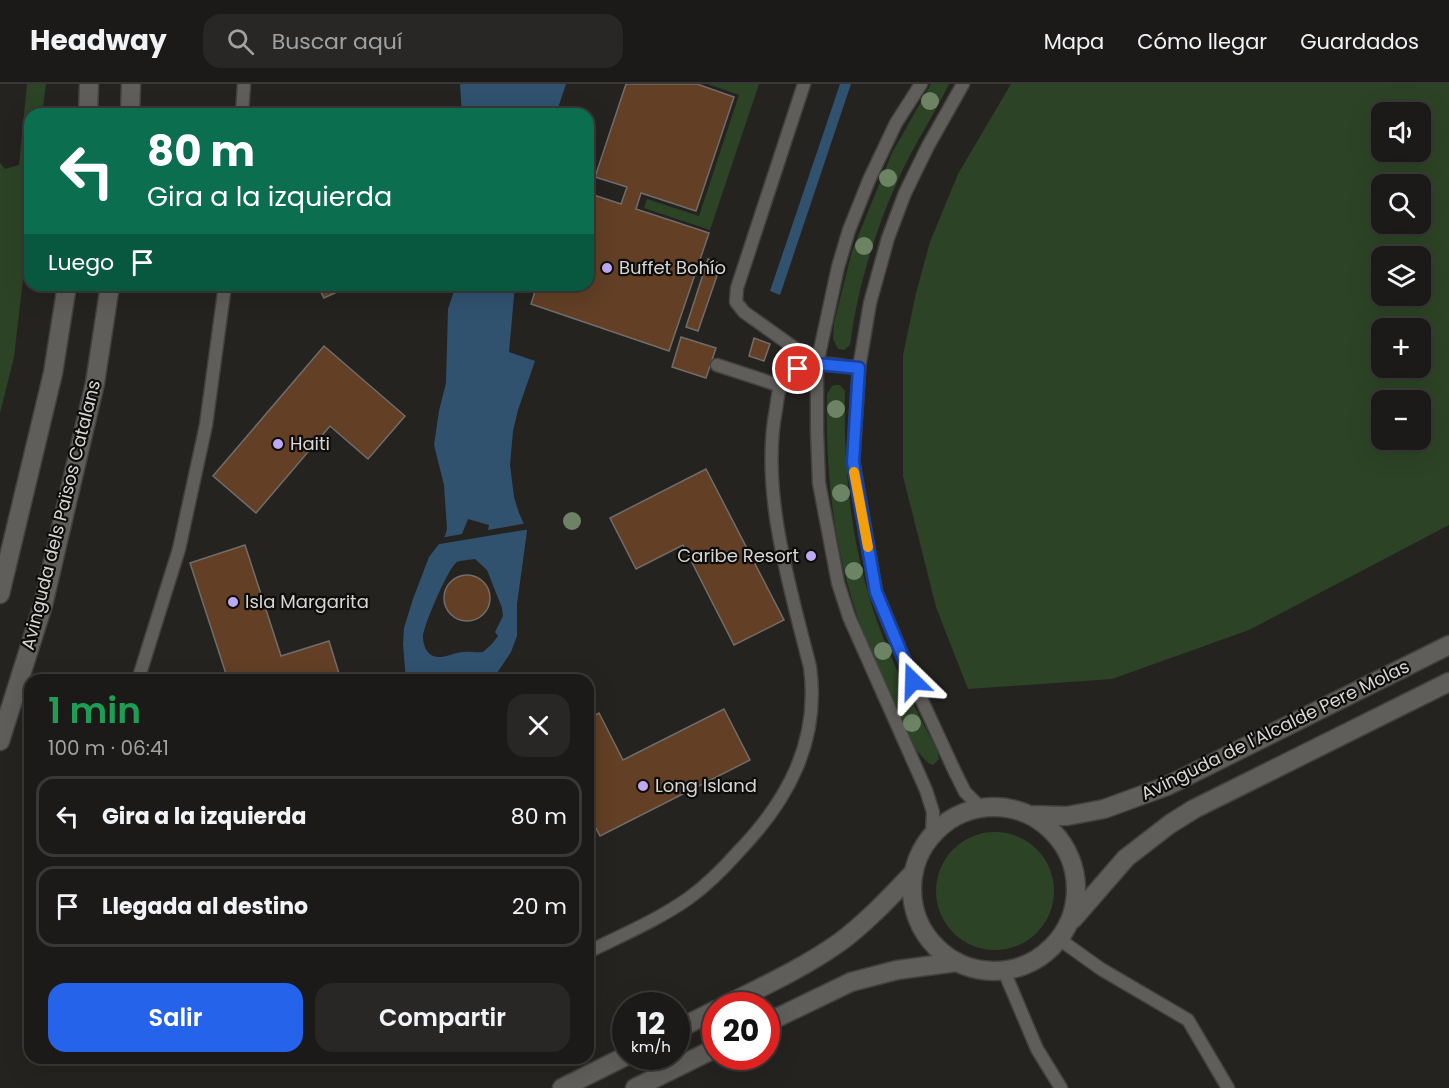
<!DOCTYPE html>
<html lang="es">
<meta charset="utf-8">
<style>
:root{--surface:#1c1a18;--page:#292725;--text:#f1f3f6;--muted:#a0a1a2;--line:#3a3837;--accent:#2563eb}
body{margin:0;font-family:Poppins,sans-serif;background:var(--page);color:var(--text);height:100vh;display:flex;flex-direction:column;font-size:22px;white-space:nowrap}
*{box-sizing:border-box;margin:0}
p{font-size:20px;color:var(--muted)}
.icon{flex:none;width:33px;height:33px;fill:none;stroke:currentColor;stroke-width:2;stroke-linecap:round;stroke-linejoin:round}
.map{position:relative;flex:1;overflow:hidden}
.drawer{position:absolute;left:24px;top:590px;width:570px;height:390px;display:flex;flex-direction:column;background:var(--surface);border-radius:18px;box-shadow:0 6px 24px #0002,0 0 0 2px var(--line)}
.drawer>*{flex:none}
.top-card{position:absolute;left:24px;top:24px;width:570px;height:183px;border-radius:18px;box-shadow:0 6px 24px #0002,0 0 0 2px var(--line);background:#0b6e4f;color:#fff;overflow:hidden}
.tools{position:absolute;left:1371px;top:18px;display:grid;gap:12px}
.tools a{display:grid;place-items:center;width:60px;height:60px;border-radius:12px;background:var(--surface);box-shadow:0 6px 24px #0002,0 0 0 2px var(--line);font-size:30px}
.speed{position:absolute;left:612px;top:908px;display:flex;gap:12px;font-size:30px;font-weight:700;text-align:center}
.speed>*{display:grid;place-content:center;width:78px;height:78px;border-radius:50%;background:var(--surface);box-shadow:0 6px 24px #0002,0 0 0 2px var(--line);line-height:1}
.speed small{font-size:15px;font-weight:400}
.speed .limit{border:9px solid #d22;background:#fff;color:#111}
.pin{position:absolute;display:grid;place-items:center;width:51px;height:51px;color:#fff;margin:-26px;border:3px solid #fff;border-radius:50%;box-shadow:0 2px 6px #0007}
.me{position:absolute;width:66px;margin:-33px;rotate:338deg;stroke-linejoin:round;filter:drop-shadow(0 0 4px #0008)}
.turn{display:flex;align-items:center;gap:21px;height:126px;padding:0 24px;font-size:27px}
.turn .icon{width:78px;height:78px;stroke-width:2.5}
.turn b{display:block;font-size:42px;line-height:51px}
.then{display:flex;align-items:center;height:57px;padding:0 24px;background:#0003;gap:12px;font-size:22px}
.round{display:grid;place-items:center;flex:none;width:63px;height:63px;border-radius:18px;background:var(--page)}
.headline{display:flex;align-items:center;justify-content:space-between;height:102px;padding:0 24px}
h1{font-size:36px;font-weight:600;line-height:45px;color:#1e9e55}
.action{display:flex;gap:12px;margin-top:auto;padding:12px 24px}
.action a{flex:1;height:69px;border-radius:18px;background:var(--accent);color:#fff;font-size:24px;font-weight:600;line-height:69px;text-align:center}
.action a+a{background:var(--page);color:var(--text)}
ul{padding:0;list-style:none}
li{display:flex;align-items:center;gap:18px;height:81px;margin:0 12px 9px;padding:0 12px;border:3px solid var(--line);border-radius:18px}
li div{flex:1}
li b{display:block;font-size:22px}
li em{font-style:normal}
header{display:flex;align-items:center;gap:36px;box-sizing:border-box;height:84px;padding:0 30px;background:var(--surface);border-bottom:2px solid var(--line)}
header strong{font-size:28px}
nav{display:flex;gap:33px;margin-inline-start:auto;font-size:21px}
.search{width:420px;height:54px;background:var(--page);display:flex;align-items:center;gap:15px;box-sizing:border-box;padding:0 21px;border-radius:18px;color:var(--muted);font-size:22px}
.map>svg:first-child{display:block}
</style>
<header>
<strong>Headway</strong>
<div class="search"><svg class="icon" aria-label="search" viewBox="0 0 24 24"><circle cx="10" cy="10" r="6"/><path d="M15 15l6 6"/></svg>Buscar aquí</div>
<nav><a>Mapa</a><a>Cómo llegar</a><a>Guardados</a></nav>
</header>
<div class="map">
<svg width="1449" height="1004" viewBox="0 0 1449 1004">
<rect width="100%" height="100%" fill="#252320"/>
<path fill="#2c4425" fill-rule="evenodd" d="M27 0H46L42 30H30V135L14 273 0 329V79L5 85 19 81Z
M708 0H759L710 146 644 124 647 115 699 132 739 11Z
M931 0H949C935 29 917 56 903 85 877 140 858 200 850 261L844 266 838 265 833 255 834 239 852 167 892 69Z
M1011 0H1449V441L1249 546 1112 595 968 605 936 523 903 392V271L916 209 930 158 958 90ZM1382 28H1420V68H1382ZM1382 100H1420V140H1382ZM1382 172H1420V212H1382ZM1382 244H1420V284H1382ZM1382 316H1420V356H1382Z
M835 301H840L845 307C843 384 851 463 877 537 893 582 915 624 937 666L939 675 933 681 928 679 917 667C898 627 877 587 862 545 834 470 825 390 827 310L832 302Z
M936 807a59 59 0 1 1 118 0a59 59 0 1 1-118 0Z"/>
<path fill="#30526f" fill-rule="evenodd" d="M460 0H566L556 30H462Z
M840 0H851L780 211 770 207Z
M456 201H515L509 268 535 277 518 326 513 347 510 381 514 413 519 429 527 447 517 520V552L511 568 493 595 406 596 403 560 404 544 413 515 429 473 445 452 447 445 444 401 434 361 439 327 446 299 448 225ZM475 475 487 486 502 524 503 532 495 548 498 552 492 560 483 568C476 569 470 567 464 568 455 568 442 576 433 572 426 569 423 560 423 553 423 543 449 482 457 478 462 476 470 476 475 475Z"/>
<path fill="#252320" d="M468 435 489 441 488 446 528 439 530 445 434 461 440 454 462 450Z"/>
<path fill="#623f25" stroke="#716d6b" stroke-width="1.5" d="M626 0H697L734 13 696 127 641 109 636 125 709 149 669 267 531 220 537 201H588V109L621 120 627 103 595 93Z
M708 175 721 180 698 247 686 243Z
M317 201H352L324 214Z
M681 253 716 264 706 294 672 283Z
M754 254 770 260 764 277 749 272Z
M324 262 405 332 368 375 330 342 256 429 213 392Z
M706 385 784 536 734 561 683 461 636 485 610 434Z
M245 461 281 572 329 557 341 596H228L190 479Z
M444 514a23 23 0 1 1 46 0a23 23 0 1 1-46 0Z
M724 625 750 676 600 752 588 729V635L599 629 623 676Z"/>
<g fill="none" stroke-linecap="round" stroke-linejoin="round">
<defs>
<path id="lane" d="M804 0 737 204 736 218 744 228 817 280
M921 0 896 39 869 96 849 146 838 183 817 280V346L819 399 838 499 849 533 926 706 933 728 932 751
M963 0 928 62 905 109 888 154 870 219 859 284 853 377 876 508 913 597 955 688 965 708 982 725
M242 30 244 0
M717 281 781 302
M138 596 179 465 206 341 225 201
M1059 855 1101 885 1188 936 1228 1004
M588 868C622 851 658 836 689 814 707 801 724 784 739 767 789 715 820 656 810 583 790 503 760 407 776 325 777 318 778 309 780 303 783 297 791 290 796 286 812 274 841 282 859 284
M1004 887 1037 965 1061 1004"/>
<path id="street" d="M88 30 89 0
M130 30 131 0
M0 510 53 289 67 201
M0 657 43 521 95 299 110 201"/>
<path id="secondary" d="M912 805a82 82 0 1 1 164 0a82 82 0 1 1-164 0Z
M1030 731 1067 732 1104 725 1167 702 1449 561
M1073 835 1126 774 1170 740 1194 725 1449 598
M726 921C764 902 805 883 840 858 867 838 890 813 914 788
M766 939 851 898 897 886 957 878
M676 946 716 926
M562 1004 626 972
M635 1004 716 964"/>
</defs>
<use href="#lane" stroke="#42413f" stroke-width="15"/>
<use href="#street" stroke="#42413f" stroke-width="21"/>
<use href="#secondary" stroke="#42413f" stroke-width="21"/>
<use href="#lane" stroke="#605e5b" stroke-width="12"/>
<use href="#street" stroke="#605e5b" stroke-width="18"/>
<use href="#secondary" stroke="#605e5b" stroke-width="18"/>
</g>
<g fill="#6c8463">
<circle cx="930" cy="17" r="9"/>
<circle cx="888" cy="94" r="9"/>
<circle cx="864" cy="162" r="9"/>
<circle cx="836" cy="325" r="9"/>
<circle cx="841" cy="409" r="9"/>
<circle cx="572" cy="437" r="9"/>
<circle cx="854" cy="487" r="9"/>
<circle cx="883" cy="567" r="9"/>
<circle cx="912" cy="639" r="9"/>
</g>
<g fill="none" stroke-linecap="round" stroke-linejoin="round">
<defs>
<path id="route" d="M798 285 817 280 859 284 853 378 876 508 913 597"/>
</defs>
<use href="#route" stroke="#184099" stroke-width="15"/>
<use href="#route" stroke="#2563eb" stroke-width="10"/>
<path stroke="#f59e0b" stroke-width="10" d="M854 388 868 463"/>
</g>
<g fill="#bea9f5" stroke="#0e0d0b" stroke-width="2">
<circle cx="607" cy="184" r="6"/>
<circle cx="278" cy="360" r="6"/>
<circle cx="811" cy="472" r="6"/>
<circle cx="233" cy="518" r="6"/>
<circle cx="643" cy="702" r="6"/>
</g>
<g text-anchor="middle" stroke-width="4.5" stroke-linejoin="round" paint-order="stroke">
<g font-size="18" fill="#d7d6d4" stroke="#0e0d0b" text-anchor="start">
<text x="619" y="190">Buffet Bohío</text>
<text x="290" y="366">Haiti</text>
<text x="799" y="478" text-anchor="end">Caribe Resort</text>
<text x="245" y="524">Isla Margarita</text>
<text x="655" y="708">Long Island</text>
</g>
<g font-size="18" fill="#d7d6d4" stroke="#0e0d0b">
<text transform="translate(61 431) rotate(-76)" y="6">Avinguda dels Països Catalans</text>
<text transform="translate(1275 646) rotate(-26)" y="6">Avinguda de l'Alcalde Pere Molas</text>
</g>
</g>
</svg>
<div class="tools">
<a><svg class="icon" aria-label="sound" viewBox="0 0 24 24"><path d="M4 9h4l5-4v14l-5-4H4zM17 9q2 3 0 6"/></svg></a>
<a><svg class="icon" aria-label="search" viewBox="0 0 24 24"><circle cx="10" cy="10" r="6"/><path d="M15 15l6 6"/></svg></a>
<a><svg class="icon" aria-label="layers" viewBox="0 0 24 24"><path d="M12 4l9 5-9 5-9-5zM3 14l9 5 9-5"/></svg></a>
<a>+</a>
<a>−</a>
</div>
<div class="speed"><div>12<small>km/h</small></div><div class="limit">20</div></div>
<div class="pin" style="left:798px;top:285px;background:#d93025"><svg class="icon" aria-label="arrive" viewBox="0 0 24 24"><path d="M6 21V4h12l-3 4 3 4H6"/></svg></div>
<svg class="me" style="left:913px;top:597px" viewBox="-20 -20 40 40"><path d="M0-17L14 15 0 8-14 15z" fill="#2563eb" stroke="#fff" stroke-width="4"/></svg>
<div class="top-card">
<div class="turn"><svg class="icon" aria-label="left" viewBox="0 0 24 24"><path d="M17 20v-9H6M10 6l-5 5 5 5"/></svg><div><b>80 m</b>Gira a la izquierda</div></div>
<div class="then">Luego<svg class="icon" aria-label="arrive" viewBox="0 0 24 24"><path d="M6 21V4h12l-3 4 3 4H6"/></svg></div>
</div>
<section class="drawer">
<div class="headline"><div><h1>1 min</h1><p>100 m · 06:41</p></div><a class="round"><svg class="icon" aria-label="close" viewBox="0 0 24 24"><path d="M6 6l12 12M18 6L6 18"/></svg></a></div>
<ul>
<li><svg class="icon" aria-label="left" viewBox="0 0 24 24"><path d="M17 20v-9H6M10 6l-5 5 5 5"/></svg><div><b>Gira a la izquierda</b></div><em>80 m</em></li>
<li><svg class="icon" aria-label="arrive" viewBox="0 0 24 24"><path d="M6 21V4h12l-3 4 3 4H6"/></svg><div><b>Llegada al destino</b></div><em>20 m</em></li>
</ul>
<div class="action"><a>Salir</a><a>Compartir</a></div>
</section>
</div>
